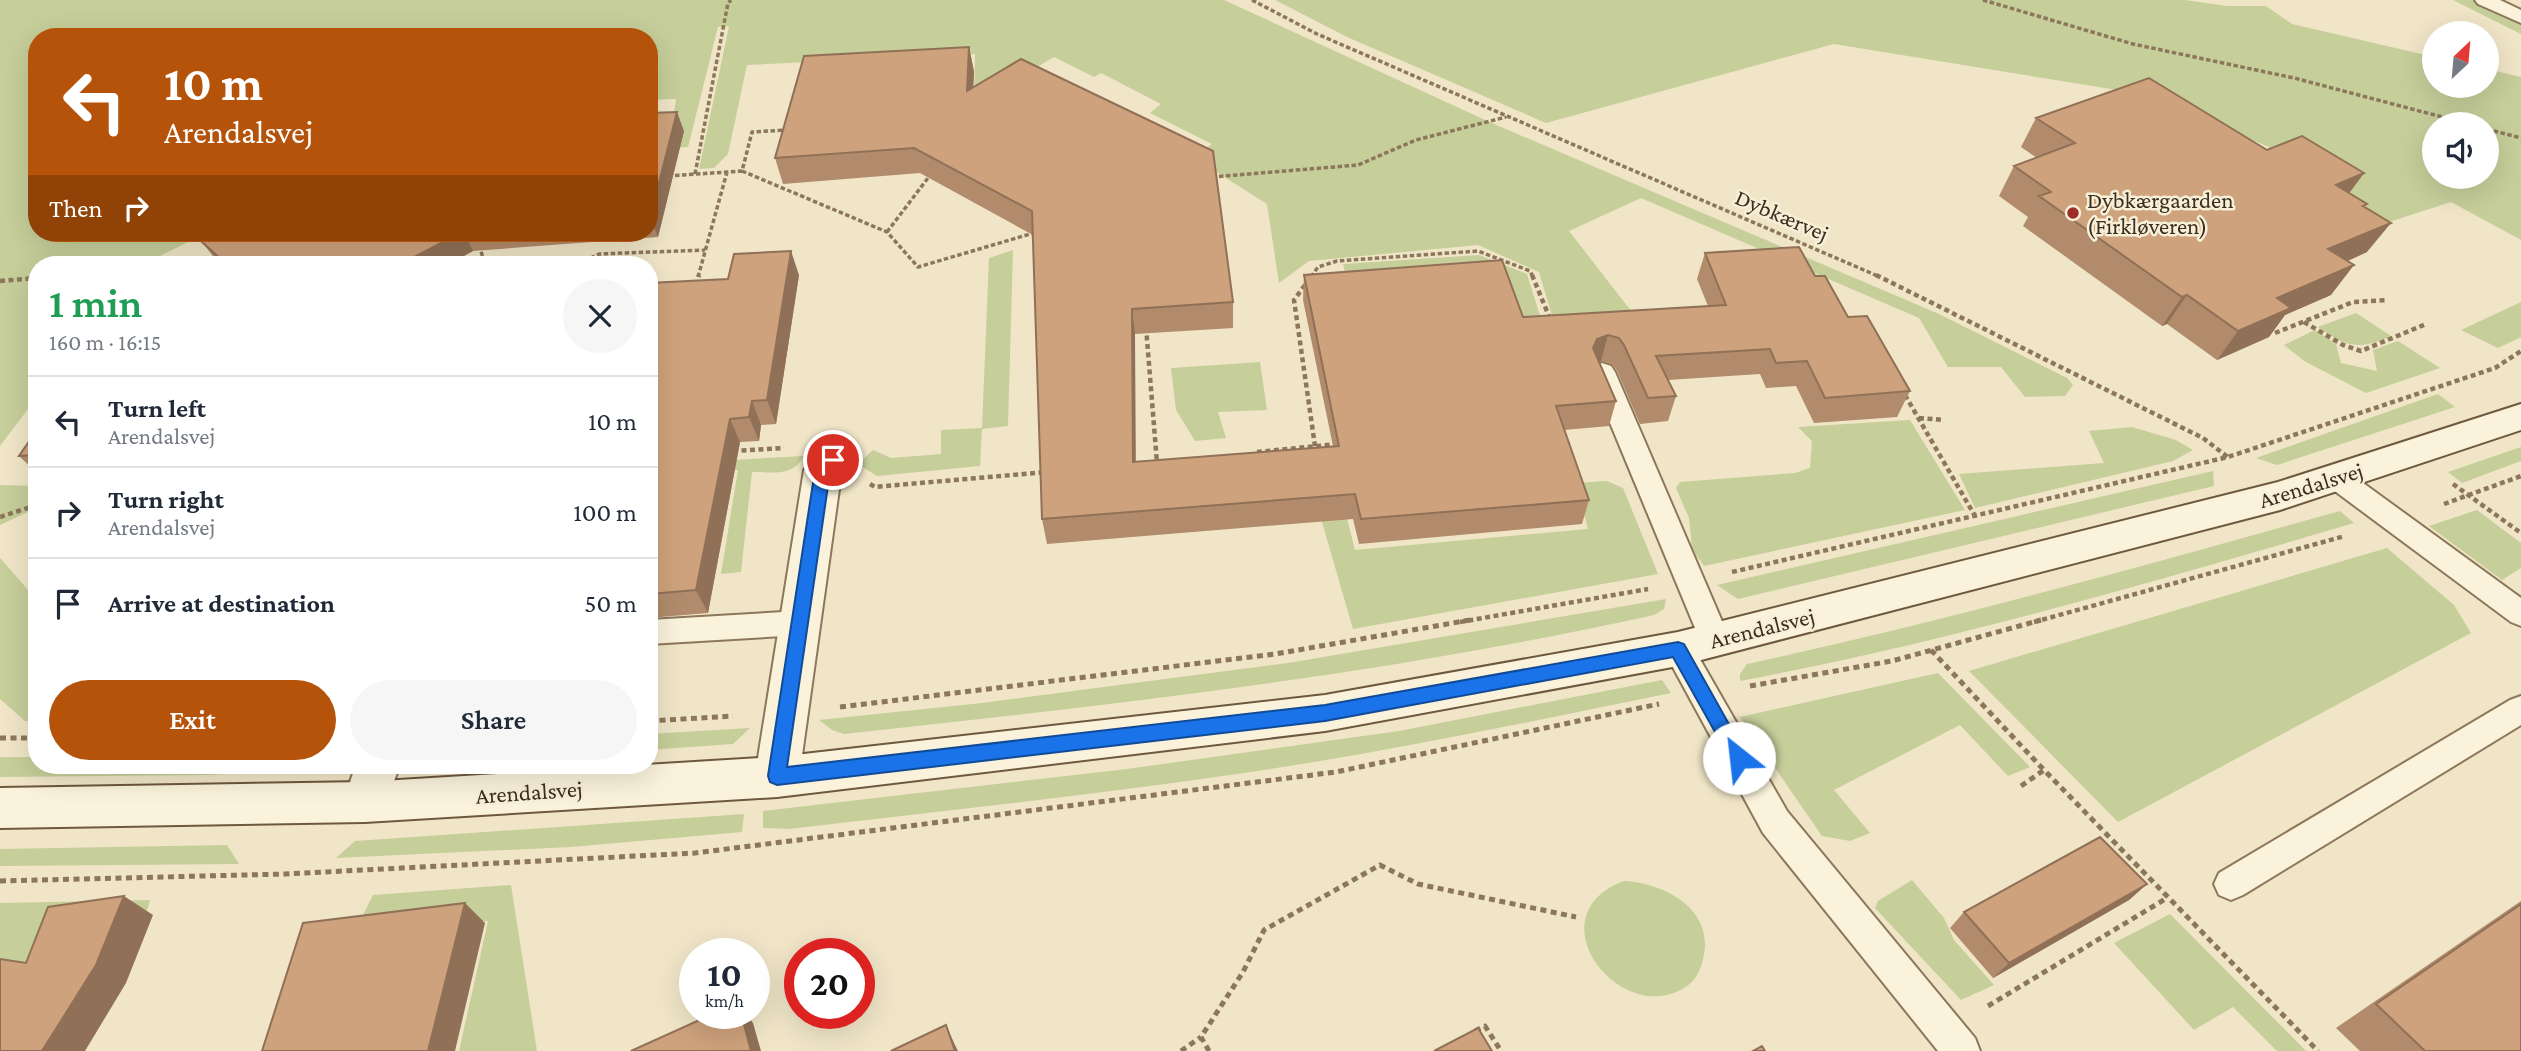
<!DOCTYPE html>
<meta charset="utf-8">
<style>
:root{--surface:#fff;--page:#f6f6f7;--text:#1f2937;--muted:#747a83;--line:#e0e1e3;--accent:#b45309}
body{margin:0;font-family:"Crimson Pro",serif;background:var(--page);color:var(--text);height:100vh;display:flex;flex-direction:column;font-size:26px;white-space:nowrap}
*{box-sizing:border-box;margin:0}
p{font-size:23px;color:var(--muted)}
.icon{flex:none;width:38px;height:38px;fill:none;stroke:currentColor;stroke-width:2;stroke-linecap:round;stroke-linejoin:round}
.map{position:relative;flex:1;overflow:hidden}
.drawer{position:absolute;left:28px;top:256px;width:630px;height:518px;display:flex;flex-direction:column;background:var(--surface);border-radius:28px;box-shadow:0 7px 28px #0002}
.drawer>*{flex:none}
.guide{position:absolute;left:28px;top:28px;width:630px;height:214px;border-radius:28px;box-shadow:0 7px 28px #0002;background:#b45309;color:#fff;overflow:hidden}
.needle{width:46px;rotate:26deg}
.fabs{position:absolute;left:2422px;top:21px;display:grid;gap:14px}
.fabs a{display:grid;place-items:center;width:77px;height:77px;border-radius:50%;background:var(--surface);box-shadow:0 7px 28px #0002;font-size:35px}
.speed{position:absolute;left:679px;top:938px;display:flex;gap:14px;font-size:35px;font-weight:700;text-align:center}
.speed>*{display:grid;place-content:center;width:91px;height:91px;border-radius:50%;background:var(--surface);box-shadow:0 7px 28px #0002;line-height:1}
.speed small{font-size:18px;font-weight:400}
.speed .limit{border:10px solid #d22;background:#fff;color:#111}
.pin{position:absolute;display:grid;place-items:center;width:60px;height:60px;color:#fff;margin:-30px;border:4px solid #fff;border-radius:50%;box-shadow:0 2px 7px #0007}
.me{position:absolute;width:77px;margin:-38px;rotate:331deg;stroke-linejoin:round;filter:drop-shadow(0 0 5px #0008)}
.turn{display:flex;align-items:center;gap:24px;height:147px;padding:0 21px;font-size:32px}
.turn .icon{width:91px;height:91px;stroke-width:2.5}
.turn b{display:block;font-size:49px;line-height:60px}
.then{display:flex;align-items:center;height:66px;padding:0 21px;background:#0003;gap:14px;font-size:26px}
.round{display:grid;place-items:center;flex:none;width:74px;height:74px;border-radius:37px;background:var(--page)}
.overview{display:flex;align-items:center;justify-content:space-between;height:119px;padding:0 21px}
h1{font-size:42px;font-weight:600;line-height:52px;color:#1e9e55}
.button{display:flex;gap:14px;margin-top:auto;padding:14px 21px}
.button a{flex:1;height:80px;border-radius:42px;background:var(--accent);color:#fff;font-size:28px;font-weight:600;line-height:80px;text-align:center}
.button a+a{background:var(--page);color:var(--text)}
ul{padding:0;list-style:none}
li{display:flex;align-items:center;gap:21px;height:91px;padding:0 21px;border-top:2px solid var(--line)}
li div{flex:1}
li b{display:block;font-size:26px}
li em{font-style:normal}
.map>svg:first-child{display:block}
</style>
<div class="map">
<svg width="2521" height="1051" viewBox="0 0 2521 1051">
<rect width="100%" height="100%" fill="#f0e5c7"/>
<path fill="#c6ce9a" fill-rule="evenodd" d="M0 0H1224L1494 124 1939 314 2067 378 2073 385 2065 396 2025 397 2001 367H1948L1919 318 1641 198 1569 231 1649 334 1554 322 1539 272 1478 245 1309 261 1279 283 1267 204 1215 171 1146 194 1212 144 1150 113 1161 104 1101 73 1094 77 1054 57 974 105 975 54 747 65 728 154 714 168 699 169 729 26 718 27 688 147 669 148 676 99 649 100V37H37V233H206L144 264H37V397L0 446Z
M1275 0H2185L2227 6H2266L2292 24 2434 57V86H2487V69L2521 77V240L2451 202 2389 222 2269 147 2142 94 1834 44 1546 123 1347 37ZM2434 124H2487V177H2434Z
M2453 0H2473L2521 23V34Z
M1013 250 1008 426 982 429 980 466 877 476 858 464 873 450 891 458 941 454V430L982 428 989 258Z
M1479 255 1527 274 1546 335 1350 294 1343 264Z
M2521 302V337L2498 348 2461 330Z
M2356 313 2391 336C2359 351 2346 347 2318 327Z
M2315 330 2336 344 2341 363 2377 371 2373 350 2398 341 2440 368 2366 393 2304 361 2284 345Z
M1260 362 1267 410 1218 412 1226 438 1195 441 1176 410 1171 368Z
M2438 394 2455 407 2277 465 2256 458Z
M1910 420 1965 510 1704 566 1692 549 1689 518 1676 488 1680 482 1795 473 1810 468 1812 441 1798 427Z
M2132 427 2176 440 2193 450 2173 461 1975 508 1959 474 2104 463 2089 431Z
M2521 447V461L2462 483 2448 472Z
M804 456C793 477 773 472 752 472L741 572 721 574 738 470 676 472 679 463Z
M1335 471 1355 550 1588 529 1576 483 1607 481 1623 488 1658 574 1353 629 1308 474Z
M2213 471 2214 486 1738 599 1717 585Z
M0 485 37 486V508L0 525Z
M2477 510 2521 543V568L2502 580 2429 526Z
M2340 511 2354 523C2151 583 1947 642 1740 681V674L1747 664C1947 621 2143 566 2340 511Z
M2387 548 2454 605 2471 633 2118 822 1969 671Z
M0 558 37 600V721H25L0 699Z
M1666 599 1664 609 1654 615C1388 674 1115 705 844 734L832 730 819 720 982 703 1288 663Z
M1938 673 2030 767 2008 776 1960 725 1834 790 1870 833 1850 841 1822 836 1740 717Z
M1662 680 1671 693C1524 723 1378 754 1230 775 1083 796 936 812 789 829L763 828V811L1127 769 1399 731Z
M750 728 733 744 649 750V734Z
M0 757H37V765H327L321 770 205 775 0 777Z
M744 814 742 832 571 847 336 858 355 841Z
M227 845 239 864 0 866V849Z
M1912 880 1944 918 1954 940 1994 985 1961 1000 1875 908 1878 901Z
M1624 881C1665 883 1716 910 1703 959 1701 969 1696 980 1687 986 1622 1031 1531 916 1624 881Z
M511 885 537 1051H459L488 921 355 931 373 895Z
M150 900 147 911 49 975 0 969V903Z
M2170 914 2306 1051H2277L2233 1007 2194 1030 2114 943Z"/>
<g fill="none" stroke-linecap="round" stroke-linejoin="round">
<defs>
<path id="lane" d="M2475 0H2500L2521 10V23L2478 4Z
M1602 363 1611 366 1615 372 1730 640 1726 649 1715 652 1704 649 1700 640 1589 372 1593 366Z
M2338 469 2348 472 2521 598V626L2511 622 2328 486 2324 479 2328 472Z
M800 611 810 614 815 623 810 632 800 635 649 644V620Z
M1678 637 1689 640 1787 811 1975 1038 1980 1051H1938L1763 833 1663 649 1667 640Z
M2521 696V725L2243 895 2231 900 2219 895 2214 884 2219 873 2510 700Z"/>
<path id="street" d="M833 446 846 450 851 460 841 475 799 777 793 791 777 797 761 791 755 777 804 470 820 450Z
M356 765H400L381 816 365 822 349 816 343 802Z"/>
<path id="secondary" d="M2521 404V430L2280 510 1678 666 1325 731 777 797 365 822 0 828V788L365 782 777 757 1325 695 1678 632 2278 482Z"/>
</defs>
<use href="#lane" stroke="#8c775b" stroke-width="4"/>
<use href="#street" stroke="#8c775b" stroke-width="4"/>
<use href="#secondary" stroke="#6e583e" stroke-width="4"/>
<path stroke="#8c775b" stroke-width="3.5" stroke-dasharray="4.5 2.5" stroke-linecap="butt" d="M1252 0 1317 34 1880 277
M1983 0 2133 44 2294 78 2469 124
M2487 129 2521 138
M742 171 887 232 918 267 1037 232
M695 174 728 3 731 0
M668 176 742 171 752 132 787 130
M1212 177 1358 165 1416 140 1506 117
M887 232 931 174
M479 245 485 264
M578 264 599 254 705 250
M698 277 727 172
M1311 277 1318 267 1337 261 1478 251 1530 271 1533 277"/>
<path stroke="#8c775b" stroke-width="4.5" stroke-dasharray="5 3.5" stroke-linecap="butt" d="M1532 275 1551 321
M1876 275 2203 438 2229 458
M1310 278 1312 275
M0 281 37 278
M696 285 699 275
M1305 285 1294 300 1315 446
M2304 322 2343 345 2361 351 2426 324
M1146 327 1157 463
M2275 333 2353 302 2388 300
M1905 395 1975 516
M1919 418 1944 420
M733 451 784 448
M1257 452 1338 444
M870 484 875 487 1046 472
M2453 484 2521 533
M2444 504 2521 476
M0 517 37 505
M1732 572 2228 457 2495 368 2521 351
M1460 622 1648 589
M2034 622 2345 536"/>
<path stroke="#8c775b" stroke-width="5" stroke-dasharray="6 4.5" stroke-linecap="butt" d="M1931 650 2044 770
M1750 686 1892 661 2041 620
M840 707 1275 654 1470 620
M649 721 733 716
M0 738H37
M2021 786 2044 770 2318 1051
M0 881 285 874 695 853 1336 772 1659 704
M1988 1006 2167 898
M1475 1031 1485 1026 1501 1051
M1181 1051 1201 1037
M1209 1051 1201 1037 1243 972 1264 930 1380 865 1418 884 1576 917"/>
<use href="#lane" fill="#faf2da" fill-rule="evenodd"/>
<use href="#street" fill="#faf2da" fill-rule="evenodd"/>
<use href="#secondary" fill="#faf2da" fill-rule="evenodd"/>
</g>
<path fill="#b18b6b" d="M969 47 974 72 973 88 1233 302V328L1135 334V462L1333 446 1303 300 1304 275 1523 317 1708 306 1697 279 1705 253 1815 276 1910 391 1897 417 1814 423 1796 386 1766 388 1760 374 1668 380 1676 396 1668 421 1640 424 1617 371 1612 364 1601 361H1599L1616 401 1609 426 1564 430 1589 500 1582 524 1359 544 1353 519 1047 544 1042 519 1033 235 920 173 783 184 775 158Z
M649 113 684 131 658 237 473 251 449 264H219L202 242 221 233H649Z
M2036 118 2267 150 2364 173 2349 193 2367 204 2365 207 2367 252 2348 261 2331 295 2285 315 2269 337 2217 360 2167 324 2162 326 2023 226 2028 217 1999 196 2014 166 2037 158 2021 147Z
M799 275 776 424 761 425 759 441 740 442 708 613 649 618V283Z
M37 430V473L19 456Z
M2147 884 2129 900 1993 978 1950 928 1964 912Z
M2521 901V1051H2360L2336 1028Z"/>
<path fill="#907157" d="M969 47 974 72 972 117 967 91Z
M677 112 684 131 658 237 650 218Z
M2364 173 2342 203 2336 185Z
M2391 223 2367 252 2306 279 2328 249Z
M460 233H464L473 251 449 264H401Z
M791 251 799 275 776 424 767 400Z
M2354 265 2331 295 2285 315 2269 337 2217 360 2238 331 2277 298Z
M2187 295 2167 324 2162 326 2182 297Z
M1132 309 1135 334 1136 488 1133 462Z
M1608 335 1601 361 1591 365 1593 348 1597 339Z
M752 401 761 425 759 441 749 417Z
M730 419 740 442 708 613 696 590Z
M2147 884 2129 900 1993 978 2009 963Z
M124 896 153 915 126 983 85 1051H42Z
M465 903 485 923 455 1051H428Z
M741 1013H746L753 1023 761 1051H751Z
M946 1025 955 1045 958 1051H955Z"/>
<path fill="#cea27c" stroke="#907157" stroke-width="2" d="M969 47 967 91 1021 59 1213 151 1233 302 1132 309 1133 462 1339 446 1304 275 1502 260 1523 317 1726 305 1705 253 1799 247 1815 276H1825L1848 317 1867 316 1910 391 1825 398 1807 361 1776 363 1770 349 1656 356 1676 396 1648 398 1624 345 1619 338 1608 335 1597 339 1593 348 1616 401 1556 406 1589 500 1361 519 1355 494 1042 519 1032 211 914 148 775 158 804 56Z
M2149 78 2267 150 2302 136 2364 173 2336 185 2367 204 2363 206 2391 223 2328 249 2354 265 2277 298 2291 308 2238 331 2187 295 2182 297 2039 196 2051 192 2014 166 2075 143 2036 118Z
M677 112 650 218H649V113Z
M221 233H460L401 264H226L202 242Z
M791 251 767 400 752 401 749 417 730 419 696 590 649 594V283L728 279 734 254Z
M37 430V455L19 456Z
M2100 837 2147 884 2009 963 1964 912Z
M124 896 96 965 42 1051H0V959L26 963 48 907Z
M465 903 428 1051H262L303 923Z
M2521 904V1051H2425L2376 1004Z
M715 1013H741L751 1051H631Z
M946 1025 955 1051H891Z
M1478 1028 1492 1051H1434Z
M1762 1046 1765 1051H1753Z"/>
<path fill="#1a73e8" stroke="#114b97" stroke-width="2" d="M833 454 841 460 830 472 787 767 1325 705 1678 642 1684 644 1748 758 1745 764 1739 766 1733 764 1673 657 1325 721 777 785 770 782 768 776 815 470 828 456Z"/>
<circle fill="#9c2e2a" stroke="#f7efd7" stroke-width="2.5" cx="2073" cy="213" r="7"/>
<g text-anchor="middle" stroke-width="5" stroke-linejoin="round" paint-order="stroke">
<g font-size="23" fill="#3c2e1f" stroke="#f7efd7" text-anchor="start">
<text x="2087" y="208">Dybkærgaarden<tspan x="2087" dy="26">(Firkløveren)</tspan></text>
</g>
<g font-size="23" fill="#3c2e1f" stroke="#f7efd7">
<text transform="translate(1782 215) rotate(23)" y="8">Dybkærvej</text>
<text transform="translate(2311 485) rotate(-17)" y="8">Arendalsvej</text>
<text transform="translate(1762 628) rotate(-14)" y="8">Arendalsvej</text>
<text transform="translate(529 792) rotate(-4)" y="8">Arendalsvej</text>
</g>
</g>
</svg>
<div class="fabs">
<a><svg class="needle" viewBox="-14 -14 28 28"><path d="M0-13l5 13h-10z" fill="#e53935"/><path d="M0 13l5-13h-10z" fill="#747a83"/></svg></a>
<a><svg class="icon" aria-label="sound" viewBox="0 0 24 24"><path d="M4 9h4l5-4v14l-5-4H4zM17 9q2 3 0 6"/></svg></a>
</div>
<div class="speed"><div>10<small>km/h</small></div><div class="limit">20</div></div>
<div class="pin" style="left:833px;top:460px;background:#d93025"><svg class="icon" aria-label="arrive" viewBox="0 0 24 24"><path d="M6 21V4h12l-3 4 3 4H6"/></svg></div>
<svg class="me" style="left:1739px;top:758px" viewBox="-20 -20 40 40"><circle r="19" fill="#fff"/><path d="M0-13L10 11 0 6-10 11z" fill="#1a73e8"/></svg>
<div class="guide">
<div class="turn"><svg class="icon" aria-label="left" viewBox="0 0 24 24"><path d="M17 20v-9H6M10 6l-5 5 5 5"/></svg><div><b>10 m</b>Arendalsvej</div></div>
<div class="then">Then<svg class="icon" aria-label="right" viewBox="0 0 24 24"><path d="M7 20v-9h11M14 6l5 5-5 5"/></svg></div>
</div>
<section class="drawer">
<div class="overview"><div><h1>1 min</h1><p>160 m · 16:15</p></div><a class="round"><svg class="icon" aria-label="close" viewBox="0 0 24 24"><path d="M6 6l12 12M18 6L6 18"/></svg></a></div>
<ul>
<li><svg class="icon" aria-label="left" viewBox="0 0 24 24"><path d="M17 20v-9H6M10 6l-5 5 5 5"/></svg><div><b>Turn left</b><p>Arendalsvej</p></div><em>10 m</em></li>
<li><svg class="icon" aria-label="right" viewBox="0 0 24 24"><path d="M7 20v-9h11M14 6l5 5-5 5"/></svg><div><b>Turn right</b><p>Arendalsvej</p></div><em>100 m</em></li>
<li><svg class="icon" aria-label="arrive" viewBox="0 0 24 24"><path d="M6 21V4h12l-3 4 3 4H6"/></svg><div><b>Arrive at destination</b></div><em>50 m</em></li>
</ul>
<div class="button"><a>Exit</a><a>Share</a></div>
</section>
</div>
